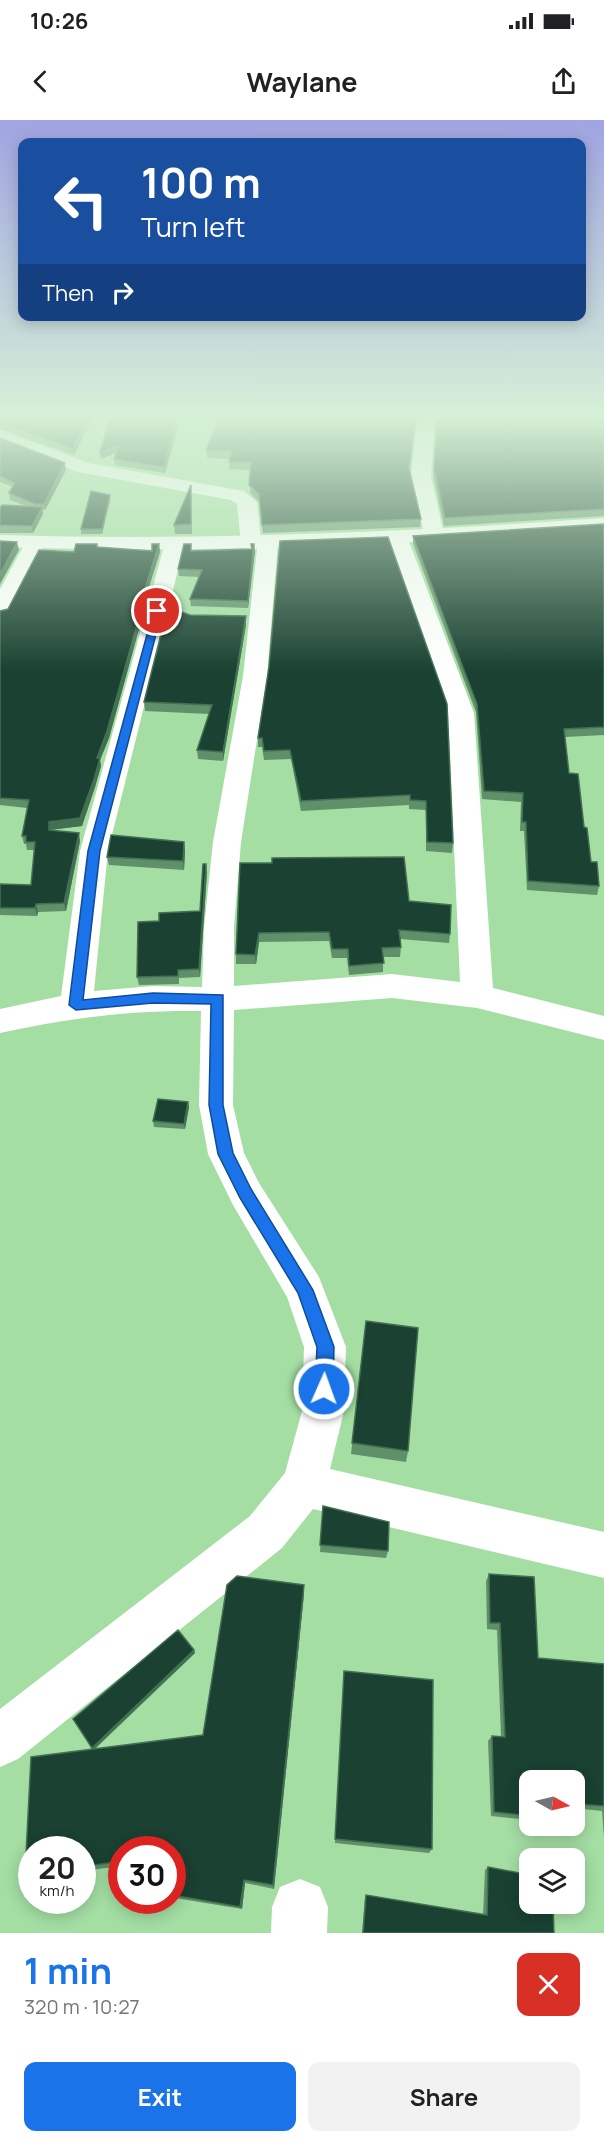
<!DOCTYPE html>
<meta charset="utf-8">
<style>
:root{--surface:#fff;--page:#f2f2f2;--text:#202124;--muted:#757577;--accent:#1a73e8}
body{margin:0;font-family:Manrope,sans-serif;background:var(--page);color:var(--text);height:100vh;display:flex;flex-direction:column;font-size:22px;white-space:nowrap}
*{box-sizing:border-box;margin:0}
p{font-size:20px;color:var(--muted)}
.icon{flex:none;width:33px;height:33px;fill:none;stroke:currentColor;stroke-width:2;stroke-linecap:round;stroke-linejoin:round}
.map{position:relative;height:1813px;overflow:hidden}
.details{display:flex;flex-direction:column;background:var(--surface);flex:1}
.details>*{flex:none}
.top-card{position:absolute;left:18px;top:18px;width:568px;height:183px;border-radius:12px;box-shadow:0 3px 15px #0003;background:#1a4fa0;color:#fff;overflow:hidden}
.needle{width:39px;rotate:98deg}
.fabs{position:absolute;left:519px;top:1650px;display:grid;gap:12px}
.fabs a{display:grid;place-items:center;width:66px;height:66px;border-radius:12px;background:var(--surface);box-shadow:0 3px 15px #0003;font-size:30px}
.speed{position:absolute;left:18px;top:1716px;display:flex;gap:12px;font-size:30px;font-weight:700;text-align:center}
.speed>*{display:grid;place-content:center;width:78px;height:78px;border-radius:50%;background:var(--surface);box-shadow:0 3px 15px #0003;line-height:1}
.speed small{font-size:15px;font-weight:400}
.speed .limit{border:9px solid #d22;background:#fff;color:#111}
.pin{position:absolute;display:grid;place-items:center;width:51px;height:51px;color:#fff;margin:-26px;border:3px solid #fff;border-radius:50%;box-shadow:0 2px 6px #0007}
.me{position:absolute;width:66px;margin:-33px;rotate:2deg;stroke-linejoin:round;filter:drop-shadow(0 0 4px #0008)}
.turn{display:flex;align-items:center;gap:21px;height:126px;padding:0 24px;font-size:27px}
.turn .icon{width:78px;height:78px;stroke-width:2.5}
.turn b{display:block;font-size:42px;line-height:51px}
.then{display:flex;align-items:center;height:57px;padding:0 24px;background:#0003;gap:12px;font-size:22px}
.round{display:grid;place-items:center;flex:none;width:63px;height:63px;border-radius:12px;background:var(--page)}
.headline{display:flex;align-items:center;justify-content:space-between;height:102px;padding:0 24px}
h1{font-size:36px;font-weight:700;line-height:45px;color:var(--accent)}
.primary-button{display:flex;gap:12px;margin-top:auto;padding:12px 24px}
.primary-button a{flex:1;height:69px;border-radius:12px;background:var(--accent);color:#fff;font-size:24px;font-weight:700;line-height:69px;text-align:center}
.primary-button a+a{background:var(--page);color:var(--text)}
.status{display:flex;justify-content:space-between;align-items:center;height:42px;padding:0 30px;background:var(--surface);direction:ltr}
.status svg{height:16px;fill:currentColor}
header{display:flex;justify-content:space-between;align-items:center;height:78px;padding:0 24px;background:var(--surface);font-size:27px;font-weight:700}
.map>svg:first-child{display:block}
</style>
<div class="status"><b>10:26</b><svg viewBox="0 0 49 12"><path d="M0 12V9h3v3zM5 12V6h3v6zM10 12V3h3v9zM15 12V0h3v12zM26 1h20v11H26zM47 4h2v5h-2z"/></svg></div>
<header><svg class="icon" aria-label="back" viewBox="0 0 24 24"><path d="M15 5l-7 7 7 7"/></svg>Waylane<svg class="icon" aria-label="share" viewBox="0 0 24 24"><path d="M12 15V3M7 8l5-5 5 5M5 13v7h14v-7"/></svg></header>
<div class="map">
<svg width="604" height="1813" viewBox="0 0 604 1813">
<rect width="100%" height="100%" fill="#a4dea3"/>
<g fill="none" stroke-linecap="round" stroke-linejoin="round">
<path fill="#fff" fill-rule="evenodd" d="M417 297H435L431 356 444 414 441 418H427L424 414 411 356Z
M0 310 89 343 244 371 257 382 261 419H275L278 423 267 556 241 722 234 807V866L392 854 460 862 448 593 387 416 390 412H404L407 416 474 593 493 868 604 896V920L477 888 392 878 234 890 233 985 244 1033 259 1063 319 1157 346 1227 344 1291 330 1349 604 1412V1458L313 1389 282 1428 18 1639 0 1647V1589L250 1396 285 1353 302 1291 304 1227 287 1177 233 1085 208 1034 199 985 201 891C128 890 71 898 0 913V889L61 876 80 731 164 426 167 422H181L184 426 108 731 94 871 153 866 202 867 204 807 213 722 243 556 257 429 244 428 241 424 237 384 231 380 78 352 0 321Z
M35 417 42 419 45 423 11 490 8 495 0 497V469L25 423 28 419Z
M300 1759 320 1767 328 1787 327 1813H271L272 1787 280 1767Z"/>
<path fill="#fff" fill-rule="evenodd" d="M604 398V410C403 425 202 434 0 427V415C202 421 403 412 604 398Z"/>
</g>
<path fill="#5f906a" d="M0 297H93L74 335 0 309Z
M110 297H181L165 353 115 345 114 339 116 333 101 339Z
M220 297H417L410 350 421 399 420 407 263 413 259 382 250 373 251 350 229 349 230 339 207 338 206 330Z
M437 297H604V396L444 406 433 356Z
M0 318 66 350 45 390H42L43 394 33 413H0V388L27 386 10 380 9 373 13 367 0 362Z
M191 375 192 414H175L174 405Z
M110 380 102 414H81V409Z
M604 404V615L565 617 569 653 584 707 591 742 599 766 597 775 527 770 524 711H520L521 682 482 679 476 592 413 424V416Z
M280 421 453 723 452 733 426 731V690L409 689V685L301 691 291 639 264 640 262 627H258V618L269 547Z
M97 424 98 427 152 431 159 424 160 432 141 492 142 498 109 618 100 640 101 646 95 667 82 706 50 710 80 721 66 791 38 792 37 796 0 795V764L31 765 35 730H27L26 724H24L22 716 27 688 0 685V491L8 489 74 432Z
M192 431H255L248 488 191 486 190 479 199 457 179 456 178 449Z
M190 495 246 505 223 641 198 639 197 630 209 594 145 591 144 582Z
M184 722 185 731 184 750 109 745 107 737Z
M240 743 409 781 450 814 449 823 400 819 401 827 400 837H383V852L349 855 347 838H332L329 821 259 822 256 844H236V834Z
M207 752 200 857 179 858V864L139 865 137 857 159 801 200 791Z
M188 982 189 987 185 1009 154 1007 153 1001Z
M366 1201 408 1331 406 1342 351 1334Z
M323 1386 388 1431 386 1438 320 1432Z
M489 1454 538 1538 604 1544V1718L602 1691 574 1688V1660H530V1700L491 1696 488 1621 492 1616 501 1617 497 1510 487 1509 486 1461Z
M237 1456 304 1465V1474L274 1769 245 1763 242 1789 175 1778 172 1775V1771L178 1738 172 1739V1730H122V1746L82 1751V1730H32V1757L25 1754 31 1637 92 1629 73 1599 178 1510 194 1530 195 1533 95 1629 203 1615 227 1465Z
M344 1551 432 1729 429 1733 335 1723Z
M488 1747 554 1813H362L365 1777 366 1775 483 1795 485 1750Z"/>
<path fill="#437053" d="M89 297H93L74 335 73 329Z
M178 297H181L165 353 164 347Z
M119 325V331L101 339 100 333Z
M65 343 66 350 45 390 44 384Z
M110 375V380L102 414V409Z
M42 387 43 394 33 413 32 406Z
M17 422 19 430 0 464V454Z
M159 424 160 432 141 492 142 498 109 618 100 640 101 646 95 667 82 706 49 710V702L97 638 138 491Z
M254 424 255 431 248 488V481Z
M246 496V505L223 641V632Z
M79 713 80 721 66 791 64 783Z
M184 722 185 731 184 750 183 741Z
M206 744 207 752 200 857 199 849Z
M36 784 38 792 37 796 35 788Z
M259 813V822L256 844 255 835Z
M188 982 189 987 185 1009 184 1004Z
M304 1465V1474L274 1769 273 1765Z
M194 1530 195 1533 93 1630 92 1628Z
M244 1760 245 1763 242 1789 240 1787Z"/>
<path fill="#1a4131" stroke="#437053" stroke-width="1.5" d="M0 297H89L73 329 0 303Z
M110 297H178L164 347 114 339 119 325 100 333Z
M220 297H416L409 348 421 399 262 405 259 374 249 365 251 342H229L232 331 206 330Z
M437 297H604V389L445 398 434 348Z
M0 318 65 343 44 384H35L9 373 15 363 0 356Z
M191 365V404L174 405Z
M91 371 110 375 102 409H81Z
M2 385 42 387 32 406 0 405V388Z
M604 404V607L564 609 569 653 578 654 584 707 587 708 591 742H597L599 766 528 761 526 702H522L523 673 484 671 477 584 413 416Z
M388 417 447 584 453 723 427 722 426 681 410 680V675L301 681 290 630 264 631 262 618H258L269 547 280 421Z
M0 421 17 422 0 454Z
M76 424H97V427L152 431V424H159L138 491H141L107 611 97 638H100L94 659 80 698 49 702V710L79 713 64 783 36 784 35 788H0V764L31 765 35 722H26V716H22L29 680 0 678V491L8 489 39 430 74 432Z
M184 424H191V431L252 429 251 424H254L248 481 190 479 202 450 178 449Z
M167 490 179 491 190 495 246 496 223 632 197 630 212 585 144 582Z
M111 715 184 722 183 741 107 737Z
M404 737 409 781 451 785 450 814 399 810 401 827 382 828 384 843 349 846 348 829H332L329 812 259 813 255 835 236 834 240 743H272V738Z
M203 744H206L199 849 178 850V856L137 857 138 802 159 801V793L200 791Z
M158 979 188 982 184 1004 153 1001Z
M366 1201 418 1208 408 1331 352 1323Z
M323 1386 389 1402 388 1431 320 1425Z
M489 1454 534 1457 538 1538 604 1544V1686L574 1684V1660H530V1696L494 1692 492 1616 505 1617 500 1503H490Z
M237 1456 304 1465 273 1765 244 1760 240 1787 172 1775 179 1734 172 1735V1730H122V1741L82 1747V1730H32V1753L25 1754 31 1637 203 1615 227 1465Z
M178 1510 194 1530 92 1628 73 1599Z
M344 1551 433 1560 432 1729 335 1719Z
M488 1747 530 1755V1784H553L554 1813H363L366 1775 487 1795Z"/>
<linearGradient id="sky" x2="0" y2="1"><stop stop-color="#a0a4e2"/><stop offset="0.54" stop-color="#d6f0d6"/><stop offset="1" stop-color="#d6f0d6" stop-opacity="0"/></linearGradient>
<rect width="604" height="551" fill="url(#sky)"/>
<path fill="#1a73e8" stroke="#114b97" stroke-width="1.5" d="M154 489 162 491 100 731 83 880 153 873 223 875V985L233 1033 251 1069 313 1170 334 1227 333 1269 330 1275 324 1278 318 1275 315 1269 317 1227 298 1173 240 1078 218 1034 209 985 211 884 153 883 76 890 69 885 88 731Z"/>
</svg>
<div class="fabs">
<a><svg class="needle" viewBox="-14 -14 28 28"><path d="M0-13l5 13h-10z" fill="#e53935"/><path d="M0 13l5-13h-10z" fill="#757577"/></svg></a>
<a><svg class="icon" aria-label="layers" viewBox="0 0 24 24"><path d="M12 4l9 5-9 5-9-5zM3 14l9 5 9-5"/></svg></a>
</div>
<div class="speed"><div>20<small>km/h</small></div><div class="limit">30</div></div>
<div class="pin" style="left:157px;top:491px;background:#d93025"><svg class="icon" aria-label="arrive" viewBox="0 0 24 24"><path d="M6 21V4h12l-3 4 3 4H6"/></svg></div>
<svg class="me" style="left:324px;top:1269px" viewBox="-20 -20 40 40"><circle r="17" fill="#1a73e8" stroke="#fff" stroke-width="3"/><path d="M0-11L8 9 0 5-8 9z" fill="#fff"/></svg>
<div class="top-card">
<div class="turn"><svg class="icon" aria-label="left" viewBox="0 0 24 24"><path d="M17 20v-9H6M10 6l-5 5 5 5"/></svg><div><b>100 m</b>Turn left</div></div>
<div class="then">Then<svg class="icon" aria-label="right" viewBox="0 0 24 24"><path d="M7 20v-9h11M14 6l5 5-5 5"/></svg></div>
</div>
</div>
<section class="details">
<div class="headline"><div><h1>1 min</h1><p>320 m · 10:27</p></div><a class="round" style="background:#d93025;color:#fff"><svg class="icon" aria-label="close" viewBox="0 0 24 24"><path d="M6 6l12 12M18 6L6 18"/></svg></a></div>
<div class="primary-button"><a>Exit</a><a>Share</a></div>
</section>
